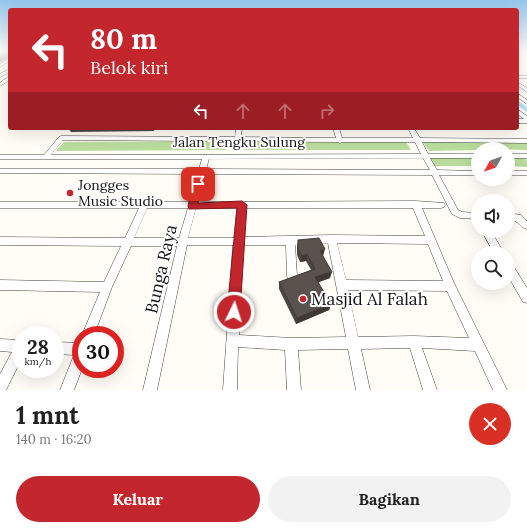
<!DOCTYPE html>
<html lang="id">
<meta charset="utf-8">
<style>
:root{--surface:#fff;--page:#f2f2f2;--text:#222;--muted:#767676;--accent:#c4262e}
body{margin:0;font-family:Lora,serif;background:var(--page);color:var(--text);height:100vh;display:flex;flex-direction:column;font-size:15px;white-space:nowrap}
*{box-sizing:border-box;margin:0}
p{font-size:13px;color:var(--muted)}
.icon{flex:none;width:22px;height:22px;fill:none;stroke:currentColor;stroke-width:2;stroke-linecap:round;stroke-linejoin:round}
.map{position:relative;height:390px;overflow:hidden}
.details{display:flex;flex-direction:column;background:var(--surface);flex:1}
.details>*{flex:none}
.top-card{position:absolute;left:8px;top:8px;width:511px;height:122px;border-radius:4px;box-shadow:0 4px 16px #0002;background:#c4262e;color:#fff;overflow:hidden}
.needle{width:26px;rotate:230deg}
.fabs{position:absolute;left:471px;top:142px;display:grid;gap:8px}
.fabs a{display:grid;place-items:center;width:44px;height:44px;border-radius:50%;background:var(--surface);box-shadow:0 4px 16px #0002;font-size:20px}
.speed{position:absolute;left:12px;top:326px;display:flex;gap:8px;font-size:20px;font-weight:700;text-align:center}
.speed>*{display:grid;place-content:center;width:52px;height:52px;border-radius:50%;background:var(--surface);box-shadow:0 4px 16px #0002;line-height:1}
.speed small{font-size:10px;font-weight:400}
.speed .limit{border:6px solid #d22;background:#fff;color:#111}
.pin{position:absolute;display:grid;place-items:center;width:34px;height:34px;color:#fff;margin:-17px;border-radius:8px;box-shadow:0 2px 6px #0006}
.me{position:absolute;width:44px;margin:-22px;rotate:4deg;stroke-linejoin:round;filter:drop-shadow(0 0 3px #0008)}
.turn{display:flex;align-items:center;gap:14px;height:84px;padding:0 16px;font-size:18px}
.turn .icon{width:52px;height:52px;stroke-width:2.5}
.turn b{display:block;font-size:28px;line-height:34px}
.lanes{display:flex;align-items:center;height:38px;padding:0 16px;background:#0003;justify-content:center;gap:20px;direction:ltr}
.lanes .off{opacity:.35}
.round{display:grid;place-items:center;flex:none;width:42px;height:42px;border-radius:21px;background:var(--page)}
.head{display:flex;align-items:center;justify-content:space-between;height:68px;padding:0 16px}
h1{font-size:24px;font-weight:700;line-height:30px}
.action{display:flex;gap:8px;margin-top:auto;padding:8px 16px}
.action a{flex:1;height:46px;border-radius:24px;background:var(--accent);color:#fff;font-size:16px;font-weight:700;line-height:46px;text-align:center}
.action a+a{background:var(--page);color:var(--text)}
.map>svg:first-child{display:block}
</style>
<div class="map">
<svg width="527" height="390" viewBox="0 0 527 390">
<rect width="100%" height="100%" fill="#fffdf5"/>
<path fill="#b9dc9c" d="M227 141 226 150 56 151 64 142Z
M245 142H406L411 150H244Z
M423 142H527V150L478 149V150L429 151Z
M478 157V166H434L428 158Z
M508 157H524L527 161V167L508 166Z"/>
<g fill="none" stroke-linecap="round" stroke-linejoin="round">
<path fill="#b9e0f7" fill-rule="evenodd" d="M517 100 527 107V112L517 105Z"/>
<defs>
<path id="minor" d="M10 58V61L0 67V64Z
M10 69V72L0 77V74Z
M517 76H527V78H517Z
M8 77H10V80L0 86V83Z
M517 82 527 88V92L517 85Z
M517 93 527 100V104L517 97Z
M517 109 527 116V123H517V119H524L517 114Z
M236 128H242L241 137 336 138 333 128H339L342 138H413L408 128H414L420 138 527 139V143L422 142 428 154H478V158H430L437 170 478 171V175H439L458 210 462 212 478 213V219L460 218 452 214 432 175 205 174 198 202 416 201 444 203 445 205 444 207 441 208H422L454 283 507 390H493L475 351 422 348 437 390H423L410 348 361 349 370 390H356L348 349 298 350 301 390H287L285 350 238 347 237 390H223L233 245H187L157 390H143L177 246H131L112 287 94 335H82L100 292 0 290V280L104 282 121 246 0 245V237L125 238 139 208H0V202H189L197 174 0 173V169H199L202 159H0V155H44L59 137 61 136 235 137ZM63 140 337 142 340 143 343 142H415L421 154 51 155ZM423 158 430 170 206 169 209 159ZM147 208H188L179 238H134ZM196 208H237L234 238H188ZM246 208H413L425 236 332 235 243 237ZM328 243 346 337 291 338 239 335 242 245H286L287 276 288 279 292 281 296 279 297 276 295 245ZM337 243 428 244 443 281 346 280ZM348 290 447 291 469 338 414 336 358 337Z
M508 154H527V158H508Z
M508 171H527V175H508Z
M508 213 521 215 527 221V229C518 227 520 220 508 219Z
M482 231H491L504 253H494Z
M508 263 512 264 527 288V303L523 302 508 276Z
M0 339 21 340V360L6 390H0V374L12 352 0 351Z
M55 342 81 343 82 369 74 390H60L74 355 55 354Z"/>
</defs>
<use href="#minor" stroke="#444" stroke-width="1"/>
<use href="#minor" fill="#fff" fill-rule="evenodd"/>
</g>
<path fill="#4d4742" d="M68 128H155L154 131 71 132Z
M298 240 323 255 330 278 318 282 331 304 329 310 296 324 279 289V282L311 270 306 261 300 262 297 255V247Z"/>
<path fill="#3f3936" d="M7 52H10V57L0 62V56Z
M325 249 323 256 320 251Z
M307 254 306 261 300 262 302 256Z
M332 272 330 278 314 284 315 277Z
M331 304 329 310 296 324 297 318Z"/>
<path fill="#5a524d" stroke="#3f3936" d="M0 52H7L0 56Z
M319 238 325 249 320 251 332 272 315 277 331 304 297 318 279 282 315 269 307 254 302 256 298 249V240Z"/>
<linearGradient id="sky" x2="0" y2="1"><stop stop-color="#95c6ee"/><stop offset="0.49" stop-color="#fffefa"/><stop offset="1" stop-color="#fffefa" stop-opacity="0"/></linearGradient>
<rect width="527" height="106" fill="url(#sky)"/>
<path fill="#c4262e" stroke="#7f191e" d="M198 181 202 184 198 203 242 201 247 205 240 312 238 317 234 319 229 317 227 312 237 208 189 209 188 206 193 184Z"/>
<g fill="#c4262e" stroke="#fff" stroke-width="1.5">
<circle cx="70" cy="193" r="4"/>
<circle cx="303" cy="299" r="4"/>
</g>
<g text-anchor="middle" stroke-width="4" stroke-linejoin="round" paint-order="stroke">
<g font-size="14" fill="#111" stroke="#fff">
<text x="239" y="147">Jalan Tengku Sulung</text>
</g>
<g font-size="14" fill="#111" stroke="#fff" text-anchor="start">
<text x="78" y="190">Jongges<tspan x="78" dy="16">Music Studio</tspan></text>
</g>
<g font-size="17" fill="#111" stroke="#fff">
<text transform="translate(161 269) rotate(-77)" y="6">Bunga Raya</text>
</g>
<g font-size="17" fill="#111" stroke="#fff" text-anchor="start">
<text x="311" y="305">Masjid Al Falah</text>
</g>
</g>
</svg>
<div class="fabs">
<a><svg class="needle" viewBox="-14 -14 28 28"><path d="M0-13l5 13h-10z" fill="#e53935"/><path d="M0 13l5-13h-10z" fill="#767676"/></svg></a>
<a><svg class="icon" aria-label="sound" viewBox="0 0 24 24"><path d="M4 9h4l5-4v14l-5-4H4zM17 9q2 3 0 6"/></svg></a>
<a><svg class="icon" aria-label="search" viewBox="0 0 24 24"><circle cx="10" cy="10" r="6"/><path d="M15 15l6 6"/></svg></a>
</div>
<div class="speed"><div>28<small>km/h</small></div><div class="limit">30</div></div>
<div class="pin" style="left:198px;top:184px;background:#d93025"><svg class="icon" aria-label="arrive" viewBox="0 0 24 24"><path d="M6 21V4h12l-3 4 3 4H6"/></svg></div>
<svg class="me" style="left:234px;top:312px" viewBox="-20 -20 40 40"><circle r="17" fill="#c4262e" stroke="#fff" stroke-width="3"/><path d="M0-11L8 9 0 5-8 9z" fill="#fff"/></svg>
<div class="top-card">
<div class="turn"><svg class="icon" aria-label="left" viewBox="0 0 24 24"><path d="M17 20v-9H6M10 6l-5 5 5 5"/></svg><div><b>80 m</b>Belok kiri</div></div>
<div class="lanes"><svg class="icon" aria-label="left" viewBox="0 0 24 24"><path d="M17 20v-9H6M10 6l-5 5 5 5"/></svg><svg class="icon off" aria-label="ahead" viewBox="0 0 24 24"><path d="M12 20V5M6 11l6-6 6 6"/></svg><svg class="icon off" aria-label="ahead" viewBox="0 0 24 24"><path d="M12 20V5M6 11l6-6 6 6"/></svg><svg class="icon off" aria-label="right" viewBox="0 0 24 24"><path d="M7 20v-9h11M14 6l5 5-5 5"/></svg></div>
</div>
</div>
<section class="details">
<div class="head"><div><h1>1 mnt</h1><p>140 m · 16:20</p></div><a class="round" style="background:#d93025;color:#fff"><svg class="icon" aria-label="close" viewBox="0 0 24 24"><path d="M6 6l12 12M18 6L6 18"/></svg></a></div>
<div class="action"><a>Keluar</a><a>Bagikan</a></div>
</section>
